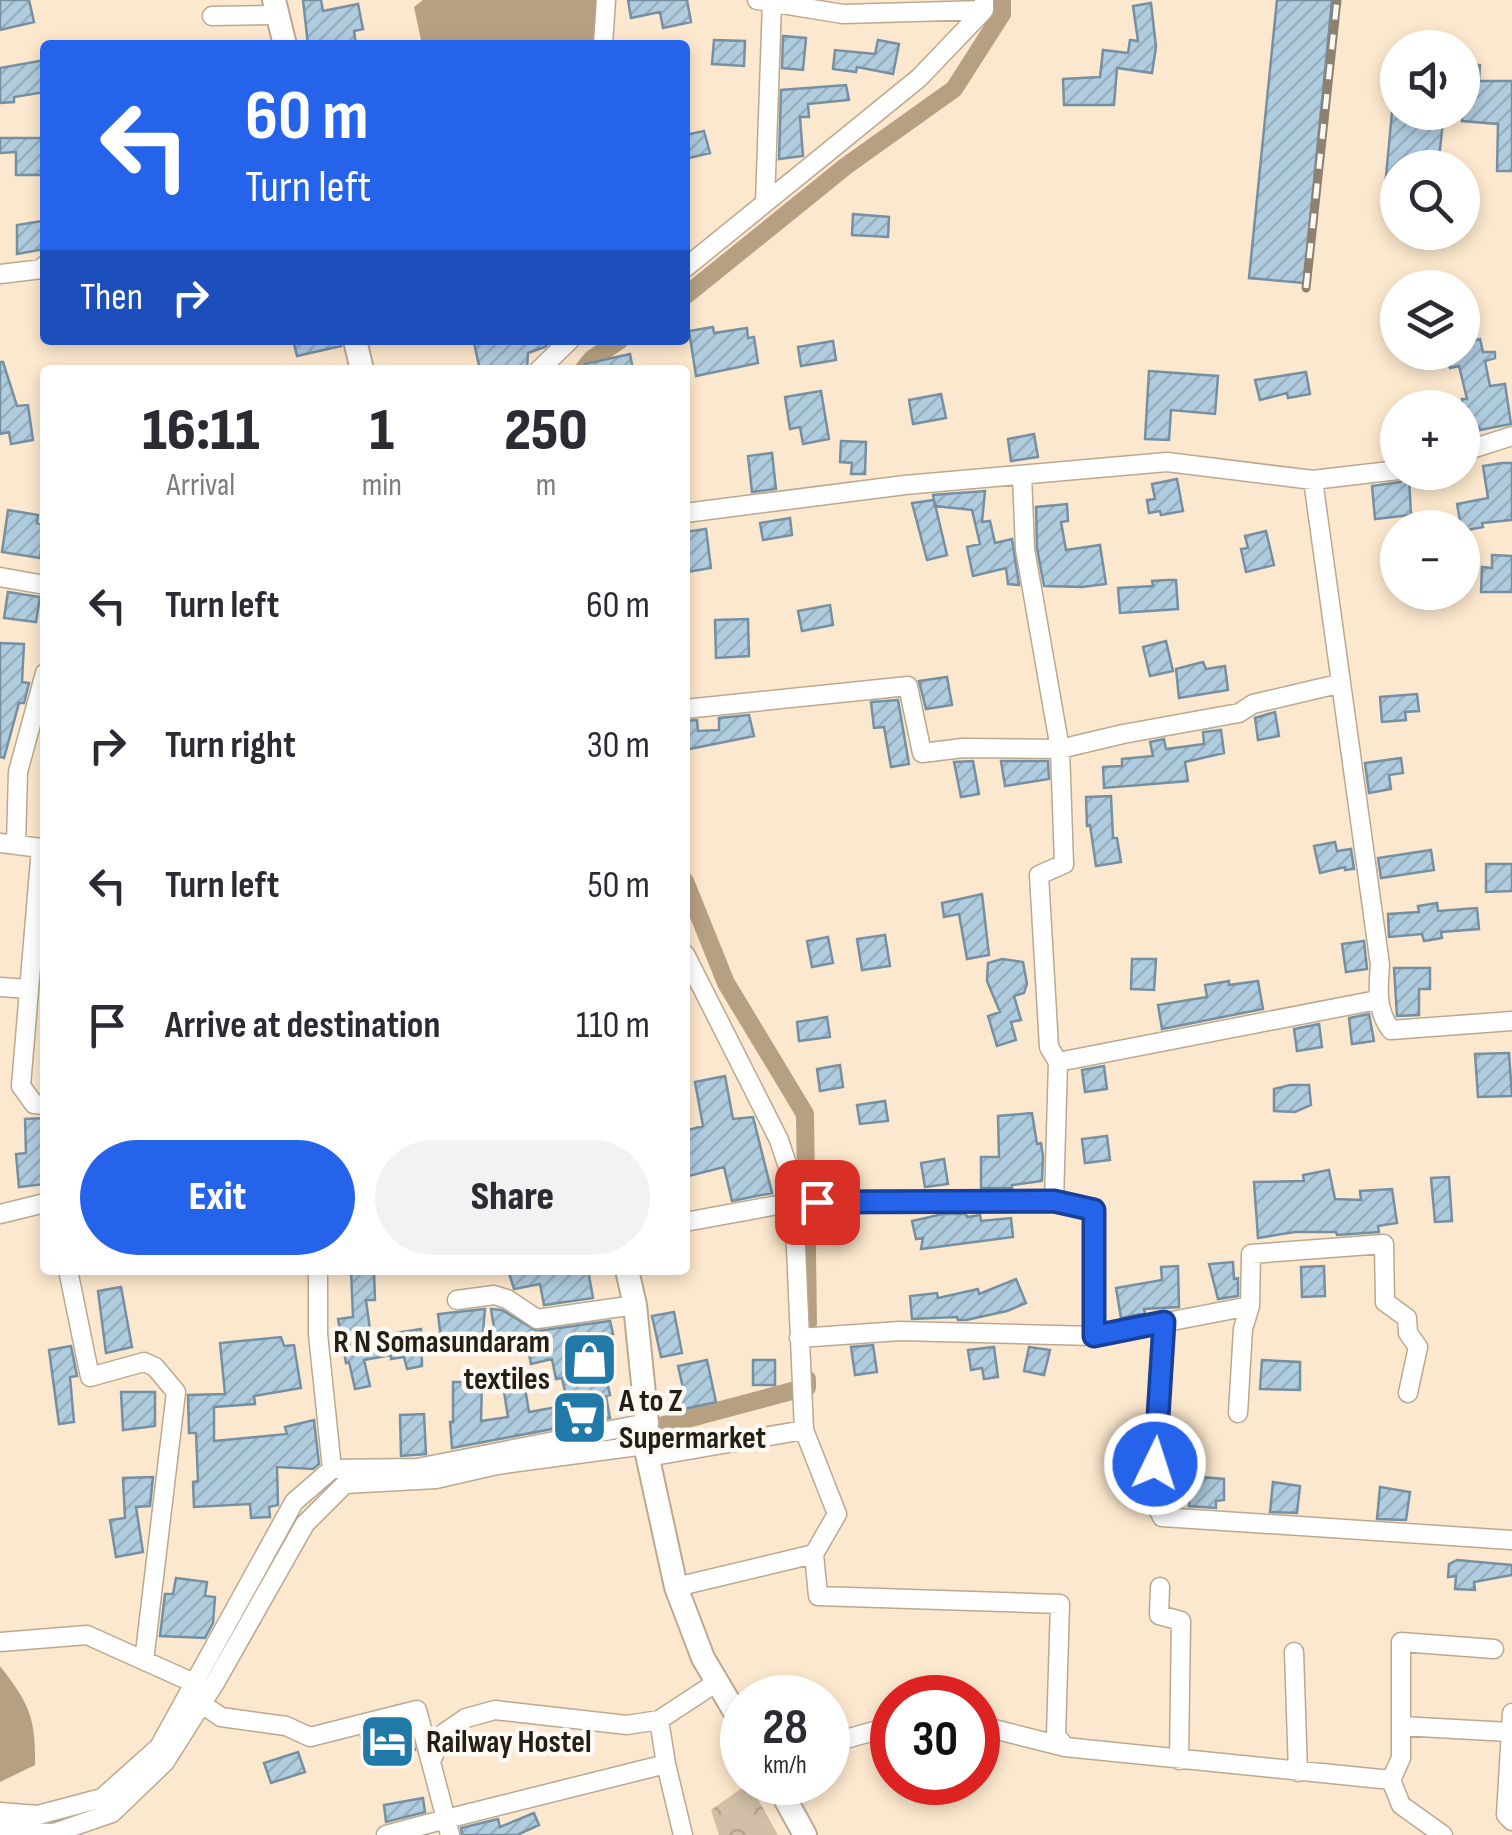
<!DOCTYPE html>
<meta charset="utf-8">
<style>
:root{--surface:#fff;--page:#f2f2f3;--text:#2b2b33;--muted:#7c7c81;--accent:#2563eb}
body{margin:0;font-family:"Sofia Sans Condensed",sans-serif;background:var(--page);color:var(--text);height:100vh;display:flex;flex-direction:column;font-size:38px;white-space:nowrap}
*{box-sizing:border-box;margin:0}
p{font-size:32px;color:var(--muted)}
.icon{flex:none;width:55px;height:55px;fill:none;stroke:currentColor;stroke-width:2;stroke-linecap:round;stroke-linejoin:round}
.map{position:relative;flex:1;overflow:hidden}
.panel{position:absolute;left:40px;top:365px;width:650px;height:910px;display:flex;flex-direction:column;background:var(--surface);border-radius:10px;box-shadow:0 5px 15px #0003}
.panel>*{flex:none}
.top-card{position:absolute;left:40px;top:40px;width:650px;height:305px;border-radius:10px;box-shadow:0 5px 15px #0003;background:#2563eb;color:#fff;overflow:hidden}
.tools{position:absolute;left:1380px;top:30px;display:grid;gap:20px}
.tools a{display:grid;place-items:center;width:100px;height:100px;border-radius:50%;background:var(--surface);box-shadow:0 5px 15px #0003;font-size:50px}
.speed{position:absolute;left:720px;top:1675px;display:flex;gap:20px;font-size:50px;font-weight:700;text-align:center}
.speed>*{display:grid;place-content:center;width:130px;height:130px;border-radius:50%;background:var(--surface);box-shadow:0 5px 15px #0003;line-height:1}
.speed small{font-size:25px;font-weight:400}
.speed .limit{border:15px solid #d22;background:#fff;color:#111}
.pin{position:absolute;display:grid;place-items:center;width:85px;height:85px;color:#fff;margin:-42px;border-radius:20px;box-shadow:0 5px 15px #0006}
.me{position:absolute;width:110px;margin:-55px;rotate:4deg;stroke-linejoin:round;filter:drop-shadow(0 0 8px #0008)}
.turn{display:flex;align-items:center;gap:35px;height:210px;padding:0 40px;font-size:45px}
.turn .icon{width:130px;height:130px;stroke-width:2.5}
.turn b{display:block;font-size:70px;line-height:85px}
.then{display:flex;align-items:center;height:95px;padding:0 40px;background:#0003;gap:20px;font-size:38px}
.eta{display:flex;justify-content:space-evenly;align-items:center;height:170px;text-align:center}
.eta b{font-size:60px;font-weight:800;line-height:70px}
.button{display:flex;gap:20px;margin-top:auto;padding:20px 40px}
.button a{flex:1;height:115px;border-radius:60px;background:var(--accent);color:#fff;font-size:40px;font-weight:800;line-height:115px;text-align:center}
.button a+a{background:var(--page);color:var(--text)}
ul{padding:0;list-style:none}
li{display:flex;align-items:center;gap:30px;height:140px;padding:0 40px}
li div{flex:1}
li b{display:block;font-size:38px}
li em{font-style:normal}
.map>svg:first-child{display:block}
</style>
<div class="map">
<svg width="1512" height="1835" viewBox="0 0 1512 1835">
<defs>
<pattern id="park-crowns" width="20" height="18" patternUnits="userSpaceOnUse" patternTransform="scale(2.5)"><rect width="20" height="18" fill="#d1bfa7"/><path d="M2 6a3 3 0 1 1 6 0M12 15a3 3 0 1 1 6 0" fill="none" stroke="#b3a48f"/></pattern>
<pattern id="building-hatch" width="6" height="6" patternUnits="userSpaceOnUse" patternTransform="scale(2.5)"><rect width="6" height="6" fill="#b0ccdf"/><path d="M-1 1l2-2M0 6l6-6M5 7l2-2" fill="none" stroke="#97afbe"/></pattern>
</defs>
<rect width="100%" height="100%" fill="#fce8ce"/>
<path fill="url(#park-crowns)" d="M749 1783 778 1835H719L711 1810Z"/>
<path fill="#b7a082" d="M423 0H599L594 45H422L414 7Z
M0 1666C29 1703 36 1718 35 1765L0 1782Z"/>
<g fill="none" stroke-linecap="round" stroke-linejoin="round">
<path stroke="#b7a082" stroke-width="18" d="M685 296 846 166 954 89 1002 14V0
M583 370 592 359 620 340
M685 881 726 983 805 1114 808 1324
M661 1426 807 1387V1379
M220 1658 263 1575"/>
</g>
<path fill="url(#building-hatch)" stroke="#7690a2" stroke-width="2.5" d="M0 0H29L34 22 0 30Z
M303 0H321L323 11 358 4 363 29 354 31 356 45H308Z
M628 0H687L691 22 663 28 660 12 631 18Z
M1277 0H1332L1304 283 1249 278Z
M1151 3 1156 47 1152 73 1117 68 1114 105H1064L1063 79 1100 77 1103 50 1128 53 1130 40 1138 41 1133 6Z
M783 36 806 38 803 70 782 68Z
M714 40 745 41 744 66 712 64Z
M878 40 899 44 893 74 857 67 856 72 833 69 835 50 875 54Z
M45 60V92L14 97V102L0 103V68Z
M1462 63 1480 65 1479 81H1512V171H1497L1498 124 1462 121Z
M846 85 849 100 808 104 809 117H800L803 156 779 159 781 90Z
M1392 112H1444L1438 168H1398V199L1384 198Z
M704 131 710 153 685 159V135Z
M0 138H45V175H16V152L0 153Z
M853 214 889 217 888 237 852 235Z
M42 221 45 249 17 254V225Z
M713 327 714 333 747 328 748 338 754 337 758 363 696 376 689 331Z
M1480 339 1483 352H1495V358L1485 361 1490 386 1505 384 1511 424 1480 430 1479 427 1462 429V399H1467L1459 366 1450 368 1446 352H1462V343Z
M293 340H340L341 346 297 356Z
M489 340H552L545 347 528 353 527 370H480L474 343Z
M833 341 836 360 801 366 798 347Z
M630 354 633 370H585V364Z
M0 362H3L17 406 28 405 33 440 11 444 9 432 0 434Z
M1149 371 1218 376 1215 414 1171 410 1169 440 1145 439Z
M1306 372 1310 394 1288 398 1287 393 1260 400 1255 380Z
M821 391 829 439 803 444 800 427 790 429 785 397Z
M941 394 946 418 913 424 909 400Z
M1034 434 1038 457 1011 461 1008 439Z
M841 441 866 442 865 474H851L852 463 840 462Z
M772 453 776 489 752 492 748 456Z
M1502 463H1512V520L1482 523 1483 527 1462 531 1457 504 1488 498 1483 466Z
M1409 476 1411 515 1375 519 1372 486 1400 482Z
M1177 479 1183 511 1161 515 1160 511 1149 513 1147 500 1155 499 1152 484Z
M985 491 982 522 990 521 995 543 1012 539 1019 585 1008 584 1006 568 973 576 967 547 980 544 972 510 935 506 933 495Z
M934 500 947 555 927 560 912 503Z
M1067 504 1068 521 1061 522 1066 550 1100 545 1106 584 1082 587 1044 586 1037 548 1036 507Z
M8 510 38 515 37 523 45 525 40 558 2 552Z
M790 518 792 535 763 540 760 523Z
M706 529 711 568 687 572 685 532Z
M1266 531 1274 565 1246 572 1241 549 1248 548 1245 536Z
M1492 555 1512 556V592H1481L1482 567 1492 568Z
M1167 580H1176L1178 609 1120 613 1118 588 1153 586 1152 581Z
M8 592 40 597 36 622 4 618Z
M830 605 833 625 802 631 798 611Z
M748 619 749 656 716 658 715 620Z
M1166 641 1173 671 1150 676 1143 647Z
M0 643 24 644 22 682 29 683 24 703H19L4 758 0 757Z
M1203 662 1206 669 1225 666 1228 690 1179 698 1176 669Z
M947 677 952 705 926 709 919 681Z
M1417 694 1419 711 1405 712 1406 720 1382 722 1380 697Z
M898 700 909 764 891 767 884 727 874 728 871 702Z
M1275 712 1279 736 1258 740 1255 718Z
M749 715 754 736 685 750V721L697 720 698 731 719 730V718Z
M1221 730 1224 753 1185 762 1188 781 1104 788 1103 767 1122 766V759L1153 756 1150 742 1164 739 1166 749 1204 744 1203 732Z
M1401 758 1403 773 1389 775 1391 789 1369 793 1365 763Z
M973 761 979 794 961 797 954 762Z
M1001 761H1048L1049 779 1005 786Z
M1111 796 1113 838H1117L1121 862 1096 866 1090 825 1087 826 1086 797Z
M1335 842 1337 851 1351 849 1354 869 1345 870V867L1320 873 1314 846Z
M1431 850 1434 870 1381 878 1378 858Z
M1486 864H1512V891L1486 892Z
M982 894 989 955 967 959 959 914 944 917 942 903Z
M1437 903 1438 911 1477 908 1479 929 1441 932 1442 938 1424 941 1422 934 1389 937 1388 914 1419 912 1418 906Z
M885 935 890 966 862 970 857 939Z
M828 937 833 963 812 967 807 941Z
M1364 941 1367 969 1346 972 1342 944Z
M1002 959 1023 962 1027 984 1024 993 1014 996 1021 1020 1011 1022 1016 1040 997 1046 988 1016 1000 1012 987 981 988 963Z
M1132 959H1156L1154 990 1131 989Z
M1394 968H1430V989H1419V1015L1397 1016Z
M1229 981V985L1258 981 1263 1009 1162 1029 1158 1005 1207 997 1205 985Z
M1369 1014 1374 1041 1352 1044 1349 1018Z
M827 1017 830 1037 799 1041 797 1022Z
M1319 1024 1322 1047 1297 1051 1294 1029Z
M1509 1053 1512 1096 1478 1097 1475 1054Z
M840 1065 843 1087 820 1091 817 1069Z
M1104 1066 1107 1089 1085 1092 1082 1070Z
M725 1076 733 1119 753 1117 772 1193 732 1201 724 1167 685 1177V1131L703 1126 695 1082Z
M1290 1085H1309L1311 1105 1295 1112 1274 1111V1089Z
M885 1101 888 1121 860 1124 857 1105Z
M1032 1113 1037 1144 1041 1143 1043 1156 1042 1181 1012 1185V1188H981V1157H999L998 1116Z
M45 1118V1184L19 1187 16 1154 26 1153 25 1119Z
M1107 1136 1110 1160 1085 1163 1082 1139Z
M944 1159 948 1184 925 1187 921 1163Z
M1329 1170 1335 1199 1361 1200 1360 1191 1392 1189 1397 1223 1378 1226 1379 1232 1337 1235 1336 1232H1295L1258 1238 1254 1182 1304 1181 1303 1175Z
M1449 1177 1452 1221 1435 1222 1431 1178Z
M943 1214H966L967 1217 980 1215 981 1221 1011 1218 1013 1237 921 1249 923 1238 916 1239 912 1221Z
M1233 1262 1234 1279 1238 1278V1296L1218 1299 1209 1264Z
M1178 1266 1179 1307 1144 1309 1145 1313 1121 1318 1116 1288 1162 1280 1161 1267Z
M1324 1266 1325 1296 1302 1297 1301 1267Z
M351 1270H374L375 1300H366L371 1337 421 1329 422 1366 407 1369 404 1357 391 1359V1355L364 1360 370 1386 355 1389 349 1362 346 1363 338 1319 353 1317Z
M508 1270H588L593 1298 544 1305 540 1284 514 1289Z
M1016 1279 1026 1303 1007 1311 966 1320H958L957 1317 912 1319 910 1296 937 1293 938 1298 978 1289 979 1294Z
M121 1287 132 1347 106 1353 98 1291Z
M485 1309 482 1342 442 1347 438 1314Z
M491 1309 502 1310 537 1331 610 1321 613 1334 598 1336 610 1395 606 1396 610 1418 452 1448 450 1422H453V1382H482L481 1421 508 1417 503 1385 524 1382 529 1412 568 1405 562 1378 556 1379 552 1359 531 1364 529 1354 498 1353Z
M674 1312 682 1353 661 1357 652 1316Z
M281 1337 284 1346 294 1345 301 1388 254 1396 255 1404 214 1407V1441L287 1434 285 1427 314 1420 319 1464 313 1469 277 1467 278 1505 269 1507 270 1517 251 1518 250 1504 194 1507 193 1482 198 1481 196 1433H189L188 1395 225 1394 220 1343Z
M873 1345 877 1372 855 1375 851 1347Z
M71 1346 77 1376 70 1377 74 1422 59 1424 49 1350Z
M994 1347 998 1377 984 1379 982 1368 971 1370 968 1350Z
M1029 1347 1050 1350 1044 1375 1024 1371Z
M707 1360 716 1402 680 1410 675 1389 683 1388 678 1366Z
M753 1360H775V1385H753Z
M1262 1360 1300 1362V1390L1260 1389Z
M121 1392H155V1426L123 1430Z
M424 1414 426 1454 401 1456 400 1415Z
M1191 1476 1224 1479V1500L1216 1501V1508L1189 1506Z
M153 1477 150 1506 136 1507 143 1552 116 1557 110 1520 125 1518 123 1478Z
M1273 1482 1300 1486 1297 1513 1270 1512Z
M1380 1487 1410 1492 1406 1520 1377 1519Z
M1457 1560 1512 1565V1575L1474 1582 1475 1590 1455 1589 1456 1576 1448 1577 1449 1564Z
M176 1578 207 1582 205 1596 215 1597 213 1623 205 1638 160 1636 165 1594H173Z
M408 1725 415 1750 368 1763 361 1737Z
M298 1752 305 1772 271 1783 264 1763Z
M423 1798 425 1812 386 1822 384 1805Z
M534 1813 539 1825 517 1835H462L461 1828 498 1819 500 1827Z"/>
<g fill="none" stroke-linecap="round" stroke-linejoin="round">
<defs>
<path id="minor" d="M757 0 843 14 984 10
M212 16 277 15
M603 45 606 0
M765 203 772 3
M685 268 919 78 984 10V0
M0 274 42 269 45 265
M539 370 570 340
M1462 452 1512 436
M1022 475 1025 549 1060 749 1064 864 1039 875 1049 1047 1058 1062 1054 1201
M1313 480 1380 965C1378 989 1376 1010 1391 1030L1512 1021
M685 513 905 485 1167 462 1313 480 1398 470
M0 577 45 585
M685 709 908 686 922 753 963 748 1060 749 1123 734 1239 713 1253 704 1338 684
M0 843 41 848 21 1086 34 1104 45 1105
M16 844 18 772 45 673
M685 954 779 1140 788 1167 794 1202 685 1222
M0 987 29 989
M1058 1062 1377 1000
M0 1214 45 1203
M68 1270 90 1377 144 1362 155 1367 176 1392 144 1661
M318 1270V1334L332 1469
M457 1300 494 1295 507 1299 537 1319 635 1305
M1164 1322 1153 1499 1162 1517 1512 1540
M799 1338 900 1331 1094 1336
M1238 1413 1243 1329 1250 1306
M804 1430 794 1202 1054 1201 1094 1210V1336L1250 1306 1251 1254 1384 1244 1385 1302 1407 1318 1408 1333 1418 1347 1408 1393
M648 1457 804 1430 837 1514 814 1554
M676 1587 814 1554 818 1596 1060 1604 1056 1735 1065 1747 1391 1780 1401 1805 1443 1835
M1160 1587 1159 1615 1181 1621 1179 1760
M0 1642 87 1635 194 1683
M1294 1652 1298 1772
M202 1704 221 1717 286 1726 310 1737 417 1710 446 1819 666 1764 683 1835
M1512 1713 1506 1815 1512 1821
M978 1725 1065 1747
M1401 1726 1509 1732
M828 1744 892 1726
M431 1761 444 1733 466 1718 495 1710 627 1725 659 1720
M666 1764 659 1720 717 1682
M1391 1780 1401 1758V1642L1494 1649
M0 1812 38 1815 102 1798 159 1747 294 1502 332 1469 417 1468 647 1423
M0 1830 54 1833 112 1813 165 1762 215 1683 305 1524 345 1484 436 1479 497 1465 645 1445
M386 1835 446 1819 450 1835"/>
<path id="major" d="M274 0 285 45
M355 340 362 370
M627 1270 635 1305 647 1423 645 1445 676 1587 703 1658 742 1724
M776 1782 805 1835"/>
</defs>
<use href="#minor" stroke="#bba890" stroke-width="21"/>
<use href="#major" stroke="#bba890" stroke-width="26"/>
<use href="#minor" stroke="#fff" stroke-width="18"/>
<use href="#major" stroke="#fff" stroke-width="22"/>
<defs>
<path id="rail" d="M1306 288 1337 0"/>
</defs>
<use href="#rail" stroke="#8e816f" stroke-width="9"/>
<use href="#rail" stroke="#fcf8f3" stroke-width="5" stroke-dasharray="15" stroke-linecap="butt"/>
</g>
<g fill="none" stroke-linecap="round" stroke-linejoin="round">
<defs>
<path id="route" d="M817 1202 1054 1201 1094 1210V1336L1164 1322 1155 1464"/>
</defs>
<use href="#route" stroke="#184099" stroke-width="25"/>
<use href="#route" stroke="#2563eb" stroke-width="18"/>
</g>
<defs>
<symbol id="shop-square" viewBox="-11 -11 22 22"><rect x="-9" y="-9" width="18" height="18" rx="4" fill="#2079a7" stroke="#fcf8f3"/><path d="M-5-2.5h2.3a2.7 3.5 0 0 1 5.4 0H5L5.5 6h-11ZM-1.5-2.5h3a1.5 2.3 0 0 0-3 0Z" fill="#fff"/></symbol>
<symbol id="supermarket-square" viewBox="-11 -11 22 22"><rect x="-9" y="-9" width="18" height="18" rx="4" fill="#2079a7" stroke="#fcf8f3"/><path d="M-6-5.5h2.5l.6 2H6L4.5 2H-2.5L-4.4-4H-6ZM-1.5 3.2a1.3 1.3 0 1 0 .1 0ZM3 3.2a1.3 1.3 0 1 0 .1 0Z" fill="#fff"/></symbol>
<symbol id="hotel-square" viewBox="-11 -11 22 22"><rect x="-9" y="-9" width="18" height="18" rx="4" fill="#2079a7" stroke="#fcf8f3"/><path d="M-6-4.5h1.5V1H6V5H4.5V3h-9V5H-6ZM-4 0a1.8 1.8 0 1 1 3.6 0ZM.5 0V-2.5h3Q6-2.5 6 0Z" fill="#fff"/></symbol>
</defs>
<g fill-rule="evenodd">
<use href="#shop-square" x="558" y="1328" width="63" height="63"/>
<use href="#supermarket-square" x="548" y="1386" width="63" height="63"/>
<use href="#hotel-square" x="356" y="1710" width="63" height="63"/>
</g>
<g text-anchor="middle" stroke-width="9" stroke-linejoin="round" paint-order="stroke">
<g font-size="32" font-weight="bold" fill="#251e14" stroke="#fcf8f3" text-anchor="start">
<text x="550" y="1352" text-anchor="end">R N Somasundaram<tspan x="550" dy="37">textiles</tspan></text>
<text x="619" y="1411">A to Z<tspan x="619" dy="37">Supermarket</tspan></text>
<text x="426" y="1752">Railway Hostel</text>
</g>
</g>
</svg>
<div class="tools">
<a><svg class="icon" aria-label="sound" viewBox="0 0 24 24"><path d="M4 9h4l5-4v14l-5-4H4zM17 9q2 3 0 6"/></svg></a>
<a><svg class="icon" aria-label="search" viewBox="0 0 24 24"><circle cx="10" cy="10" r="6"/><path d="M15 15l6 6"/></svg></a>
<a><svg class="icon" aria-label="layers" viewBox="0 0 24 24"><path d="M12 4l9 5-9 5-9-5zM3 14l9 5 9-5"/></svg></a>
<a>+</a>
<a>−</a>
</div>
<div class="speed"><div>28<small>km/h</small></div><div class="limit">30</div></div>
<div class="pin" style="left:817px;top:1202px;background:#d93025"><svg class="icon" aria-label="arrive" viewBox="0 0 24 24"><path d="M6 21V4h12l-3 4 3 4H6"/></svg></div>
<svg class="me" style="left:1155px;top:1464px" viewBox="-20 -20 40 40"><circle r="17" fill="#2563eb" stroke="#fff" stroke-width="3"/><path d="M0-11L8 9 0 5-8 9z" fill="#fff"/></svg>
<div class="top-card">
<div class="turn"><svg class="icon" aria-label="left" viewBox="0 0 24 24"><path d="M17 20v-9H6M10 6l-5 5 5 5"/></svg><div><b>60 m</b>Turn left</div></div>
<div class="then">Then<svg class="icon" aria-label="right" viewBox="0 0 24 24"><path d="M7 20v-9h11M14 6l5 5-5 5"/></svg></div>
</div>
<section class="panel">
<div class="eta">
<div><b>16:11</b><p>Arrival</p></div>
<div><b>1</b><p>min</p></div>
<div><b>250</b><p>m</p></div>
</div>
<ul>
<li><svg class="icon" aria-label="left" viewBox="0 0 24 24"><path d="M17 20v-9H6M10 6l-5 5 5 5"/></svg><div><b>Turn left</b></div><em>60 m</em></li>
<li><svg class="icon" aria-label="right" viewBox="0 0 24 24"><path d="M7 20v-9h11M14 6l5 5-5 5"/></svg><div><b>Turn right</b></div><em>30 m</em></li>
<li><svg class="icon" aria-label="left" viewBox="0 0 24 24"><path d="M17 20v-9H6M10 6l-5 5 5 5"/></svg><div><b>Turn left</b></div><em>50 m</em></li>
<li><svg class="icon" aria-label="arrive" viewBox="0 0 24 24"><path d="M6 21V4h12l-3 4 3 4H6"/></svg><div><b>Arrive at destination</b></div><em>110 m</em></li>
</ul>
<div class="button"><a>Exit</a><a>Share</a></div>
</section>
</div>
